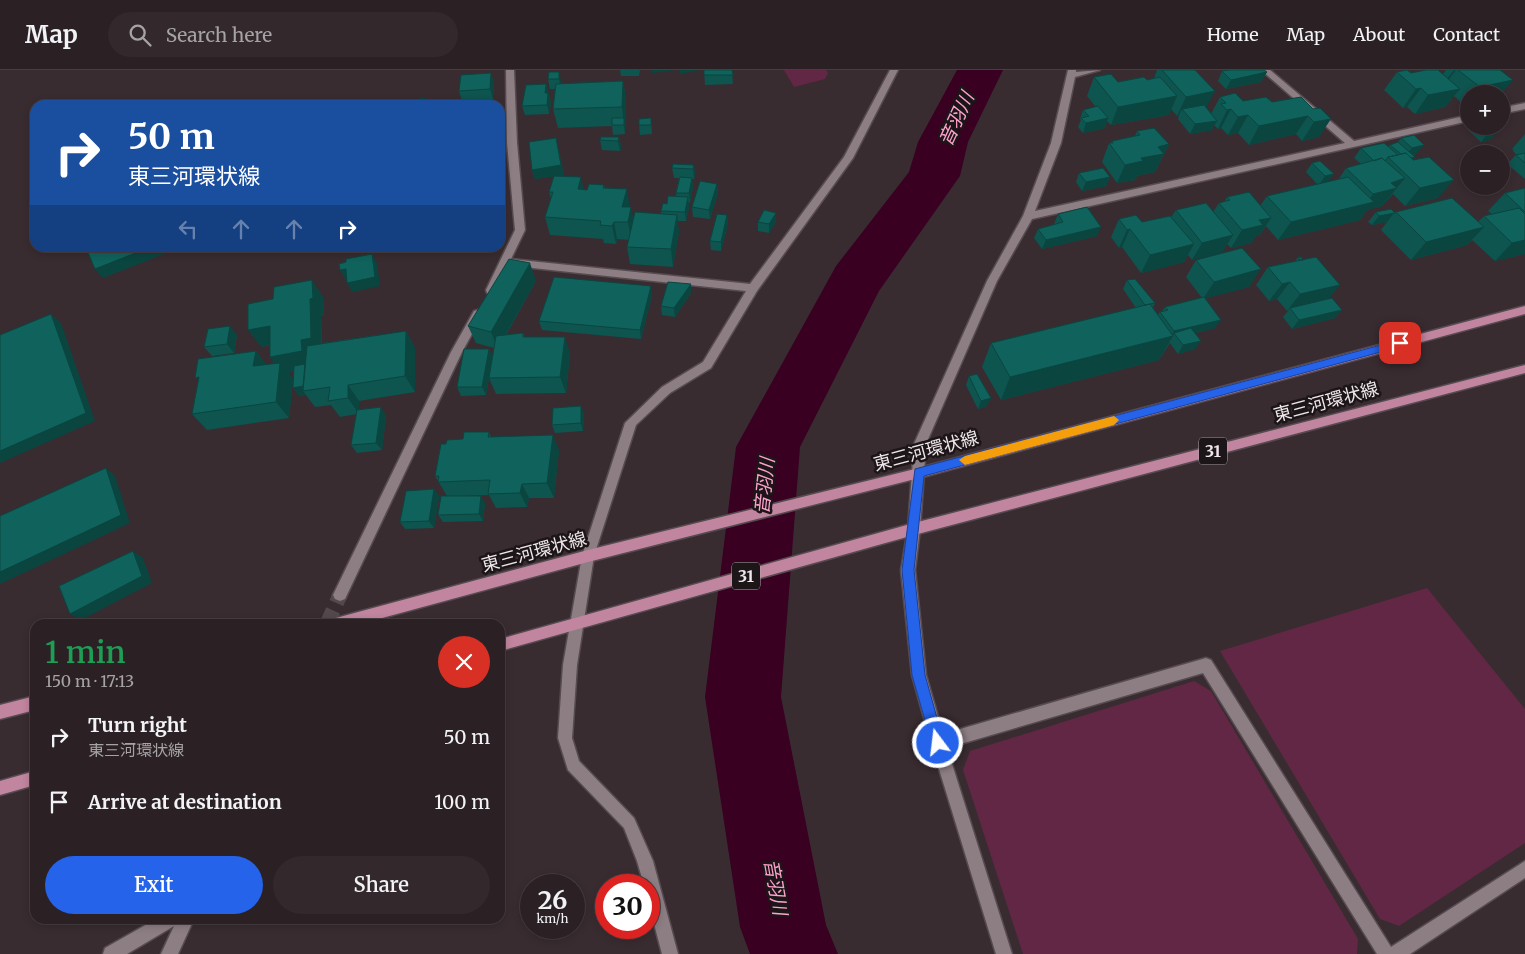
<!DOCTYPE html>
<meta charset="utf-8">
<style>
:root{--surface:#2b2125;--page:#33292d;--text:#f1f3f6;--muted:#a6a3a7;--line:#473e42;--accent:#2563eb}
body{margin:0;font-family:Merriweather,"Noto Sans JP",serif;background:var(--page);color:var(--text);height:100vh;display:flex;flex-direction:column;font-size:19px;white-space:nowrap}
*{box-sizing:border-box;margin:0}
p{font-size:16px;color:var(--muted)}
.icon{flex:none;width:28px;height:28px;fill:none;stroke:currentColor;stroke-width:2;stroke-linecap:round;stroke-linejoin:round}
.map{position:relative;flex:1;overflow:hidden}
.drawer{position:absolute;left:30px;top:549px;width:475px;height:305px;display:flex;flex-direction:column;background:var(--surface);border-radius:15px;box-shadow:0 2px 8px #0003,0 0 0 1px var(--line)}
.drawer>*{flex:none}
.banner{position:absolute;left:30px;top:30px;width:475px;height:152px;border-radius:15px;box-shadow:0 2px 8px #0003,0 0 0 1px var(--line);background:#1a4fa0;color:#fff;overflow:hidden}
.controls{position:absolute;left:1460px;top:15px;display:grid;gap:10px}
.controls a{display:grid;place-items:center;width:50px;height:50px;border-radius:50%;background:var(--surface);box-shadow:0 2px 8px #0003,0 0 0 1px var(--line);font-size:25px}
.speed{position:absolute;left:520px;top:804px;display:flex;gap:10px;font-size:25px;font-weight:700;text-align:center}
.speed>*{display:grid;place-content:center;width:65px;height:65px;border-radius:50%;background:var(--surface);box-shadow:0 2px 8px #0003,0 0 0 1px var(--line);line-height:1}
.speed small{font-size:12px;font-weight:400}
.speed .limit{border:8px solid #d22;background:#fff;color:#111}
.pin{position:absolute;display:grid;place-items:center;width:42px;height:42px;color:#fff;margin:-21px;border-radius:10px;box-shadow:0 2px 8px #0006}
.me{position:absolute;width:55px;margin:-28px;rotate:345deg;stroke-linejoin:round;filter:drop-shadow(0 0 4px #0008)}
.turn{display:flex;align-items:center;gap:18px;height:105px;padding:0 15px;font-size:22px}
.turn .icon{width:65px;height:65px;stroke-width:2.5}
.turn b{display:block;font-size:35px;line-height:42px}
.lanes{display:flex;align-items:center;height:48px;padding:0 15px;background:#0003;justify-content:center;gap:25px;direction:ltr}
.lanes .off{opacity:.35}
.round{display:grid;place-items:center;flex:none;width:52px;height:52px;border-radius:26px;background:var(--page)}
.headline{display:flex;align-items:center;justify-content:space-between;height:85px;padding:0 15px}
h1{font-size:30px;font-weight:600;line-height:38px;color:#1e9e55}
.action{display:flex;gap:10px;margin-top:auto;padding:10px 15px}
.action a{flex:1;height:58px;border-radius:30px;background:var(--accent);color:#fff;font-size:20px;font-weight:600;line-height:58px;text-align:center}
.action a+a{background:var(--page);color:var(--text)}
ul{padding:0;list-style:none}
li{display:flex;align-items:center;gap:15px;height:65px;padding:0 15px}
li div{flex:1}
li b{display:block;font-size:19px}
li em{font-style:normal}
header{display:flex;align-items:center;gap:30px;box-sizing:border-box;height:70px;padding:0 25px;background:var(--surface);border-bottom:1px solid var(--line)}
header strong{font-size:24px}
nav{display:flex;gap:28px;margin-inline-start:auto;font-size:18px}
.search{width:350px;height:45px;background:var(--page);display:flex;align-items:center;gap:12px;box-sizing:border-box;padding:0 18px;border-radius:28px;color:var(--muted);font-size:19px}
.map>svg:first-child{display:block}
</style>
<header>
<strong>Map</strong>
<div class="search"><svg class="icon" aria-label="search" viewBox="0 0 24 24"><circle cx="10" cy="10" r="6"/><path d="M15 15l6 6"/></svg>Search here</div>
<nav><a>Home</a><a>Map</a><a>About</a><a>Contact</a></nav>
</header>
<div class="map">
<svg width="1525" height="884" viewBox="0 0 1525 884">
<rect width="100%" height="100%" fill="#392c31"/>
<path fill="#612744" d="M784 0H826L828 3 825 9 794 17Z
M1427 518 1525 639V773L1399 856 1380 849 1220 581Z
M1194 611 1211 621 1358 869 1357 884H1023L963 700 970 681Z"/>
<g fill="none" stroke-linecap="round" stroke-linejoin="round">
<path fill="#390021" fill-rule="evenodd" d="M957 0H1003L968 72 960 106 879 221 800 377 781 627 826 855 838 884H750L740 857 705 627 736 377 836 196 909 102 918 72Z"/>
<path stroke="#54484d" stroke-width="15" stroke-dasharray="15 8" stroke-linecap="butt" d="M327 554 340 525"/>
<defs>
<path id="street" d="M506 0H514L517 73 525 160 511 189 750 214 844 87 890 0H898L853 88 757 221 711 298 670 323 636 355 594 486 577 595 572 668 579 691 634 748 653 791 678 884H662L649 835V815H644L637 791 624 758 568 700 558 668 563 595 582 486 625 353 662 317 703 292 746 221 514 196 509 193 495 223H487L486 220 515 160 507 73Z
M1068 0H1076V2L1100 0 1075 7 1061 73 1035 141 1345 73 1261 0H1270L1354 71 1469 45V51L1032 149 997 211 926 374 920 459 915 500 926 605 943 664 1206 588 1211 590 1391 877 1525 791V808L1410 884H1377L1203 603 947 678 1012 884H996L931 673 912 605 901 500 908 459 914 374 987 211 1023 146 1051 73Z
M1525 33V39L1501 44V38Z
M478 240 483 244 462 282 345 529 340 531 335 529 333 525 335 521 451 282 474 241Z
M156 849H194L178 884H161L174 856 127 884H103L105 878Z"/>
<path id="primary" d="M1525 236V244L919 408 588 492 360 554H329L331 550 336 548 588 480 919 398Z
M1525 295V303L914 465 500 581V569L914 453Z
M35 626V640L0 649V635Z
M35 701V715L0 725V711Z"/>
</defs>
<use href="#street" stroke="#564b50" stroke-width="3"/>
<use href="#primary" stroke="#564b50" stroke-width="3"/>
<use href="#street" fill="#8d7e84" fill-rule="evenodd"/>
<use href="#primary" fill="#c185a0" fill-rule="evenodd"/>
</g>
<path fill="#0e544f" d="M620 0H640L639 6H621Z
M704 0H732L733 14 705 15Z
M1157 0H1195L1206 38 1211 44 1220 27 1243 31 1272 32 1313 39 1319 67 1302 71 1296 64 1249 75 1238 63 1228 65 1221 58 1218 59 1214 55 1212 60 1190 64 1178 49 1179 45 1177 46 1171 39 1169 45 1111 55 1107 51 1105 58 1083 63 1078 57 1081 50 1080 49 1083 40 1096 37 1087 26 1094 7 1118 12 1147 10 1154 8Z
M1446 0H1500L1501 24H1469V35L1465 36 1454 26 1445 37 1415 44 1407 37 1403 38 1384 20 1397 2 1411 3 1443 4Z
M1222 1 1267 2 1261 12 1226 19 1218 11Z
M559 2 561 14 623 11 626 30 625 64 613 65 612 56 558 58 553 39 555 19H550L548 9Z
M494 12 493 29 462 31 459 21Z
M546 14 551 32 549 44 525 45 522 36Z
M651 48 652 64 640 65 639 55Z
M1471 56H1495L1499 60 1491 69 1481 72 1468 60Z
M1137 61 1169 74 1155 102 1137 106 1135 110 1117 113 1102 92 1109 73H1111L1112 71 1135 66Z
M1525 64V109L1507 94 1516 85H1517L1513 81 1514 80 1512 79Z
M1414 65 1416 84 1413 85V90L1438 128 1405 136 1393 124 1382 136 1367 140 1360 150 1278 170 1266 156 1259 166H1256L1251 173 1231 178 1227 174 1192 190 1188 185 1184 192 1141 203 1122 177 1119 178 1111 167 1119 149 1142 152 1171 147 1176 140 1213 142 1219 133 1224 132 1227 127 1260 136 1267 126 1317 114 1306 102 1312 93 1320 91 1328 112 1338 110 1346 98 1361 94 1354 88 1361 78 1388 77 1390 75 1398 72 1401 68Z
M619 67 621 77 620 81 602 80 600 70Z
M556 68 564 105 557 106 584 120H587L604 115 605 118 630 137 633 149 661 144V141L667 134 676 127V123L679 108H674L672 98 694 95 695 105 694 109H692L693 117 690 133 688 132 689 137 686 151H677L679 162 673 197 630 194 627 177 629 170 617 169 616 174 604 173 603 169 550 165 545 147 551 129 549 122 554 106 535 109 532 100Z
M1079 103 1110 107 1106 116 1082 121 1076 112Z
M717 114 718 123 710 149 693 147 692 137Z
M1525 118V184L1495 191 1472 170 1467 175 1411 190 1381 160 1387 152 1372 155 1368 152 1376 142 1395 143 1396 142 1478 152 1484 146 1492 144 1488 141 1505 123Z
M776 143V152L769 163 758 161V152Z
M1058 144 1097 166 1042 179 1034 168 1038 159 1055 155 1054 154Z
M727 145 728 154 721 181 711 180 710 171Z
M1298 187 1328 229 1342 240 1335 248 1292 259 1283 247 1288 241H1287L1277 229 1269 231 1256 215 1268 197 1295 191Z
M1196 190 1249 217 1205 228 1215 258 1195 263V279L1178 284 1170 273 1159 290 1001 330 982 297 991 273 1136 238 1123 219 1127 210 1155 233 1153 238 1158 245 1160 242 1162 241 1165 237 1202 228 1186 207Z
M536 211 506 265 523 263 525 267 570 283 566 323 496 324 489 308 486 325 461 326 457 317 493 287 494 278 476 273 468 256Z
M691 214V223L675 247 662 245 661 236Z
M652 225 641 269 542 260 539 251Z
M323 227 324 245 321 246 322 273 406 261 415 278V322L359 331V339L386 346 382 380 357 383 351 375 357 344 340 347 331 335 315 337 306 325 299 326 294 301 288 303 293 309 289 348 207 360 192 344 256 281 266 295 275 293 270 287V275L261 277Z
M237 265 234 283 212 286 204 277Z
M969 306 987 336 978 339 966 315Z
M581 336 584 344 583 361 555 363 552 355Z
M489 362 491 367 559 380 554 428H529L527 437 496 438 489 425 466 426 485 433 483 451 443 452 438 445 447 426 435 406 446 374Z
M434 419 439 426 434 458 405 459 400 452Z"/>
<path fill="#0b4540" d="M652 0H675L652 3Z
M679 0H700L680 4Z
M1454 0H1456L1443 17 1440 18Z
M559 2 561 11V19L559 9Z
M1267 2 1261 12 1226 19 1231 10Z
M491 3 494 12 493 29 490 19Z
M1513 10 1501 24H1475L1480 17Z
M623 11 626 30 625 64 622 37Z
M546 14 551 32 549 44 545 23Z
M1421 18 1407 37 1403 38 1416 19Z
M1460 19 1445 37 1415 44 1428 25Z
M1215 21 1205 40 1182 39 1179 45 1177 46 1186 27Z
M1177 26 1169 45 1111 55 1118 37Z
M1231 39 1221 58 1218 59 1227 40Z
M1248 45 1238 63 1228 65 1238 47Z
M1308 46 1296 64 1249 75 1259 56Z
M1108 48 1105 58 1083 63 1086 53Z
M1331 49 1319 67 1302 71 1314 52Z
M1217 51 1212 60 1190 64 1195 54Z
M1499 60 1491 69 1481 72 1489 62Z
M619 67 621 77 620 81 618 71Z
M556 68 564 105 535 109 532 100Z
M1169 74 1155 102 1137 106 1135 110 1117 113 1125 95 1158 77Z
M1424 75 1416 84 1404 87 1412 78Z
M694 95 695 105 694 109 693 99Z
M1334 104 1327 113 1319 115 1325 106Z
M581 107 585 126 578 119Z
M1110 107 1106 116 1082 121 1086 112Z
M692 108 693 117 690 133 689 123Z
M1405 108 1382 136 1367 140 1360 150 1278 170 1291 152 1366 134 1373 124 1391 113Z
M1454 110 1438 128 1405 136 1420 118Z
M717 114 718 123 710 149 709 140Z
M627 119 630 137H622Z
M688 127 689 137 686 151 685 142Z
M631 137 634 155 631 170 628 152Z
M776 143V152L769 163V154Z
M1394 143 1387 152 1372 155 1379 146Z
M677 145 679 162 673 197 671 179Z
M727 145 728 154 721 181V172Z
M1271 148 1259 166H1256L1251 173 1231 178 1242 160 1259 150Z
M614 152 617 169 616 174 612 156Z
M1101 157 1097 166 1042 179 1046 170Z
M1484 157 1467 175 1411 190 1426 172Z
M1130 159 1122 177 1119 178 1127 160Z
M1233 165 1222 183 1192 190 1202 173Z
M1525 170V184L1495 191 1512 173Z
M1194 174 1184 192 1141 203 1150 185Z
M148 178H179L103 208 95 199Z
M372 184 377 193 380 216 352 222 347 213Z
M530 193 536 211 498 278 491 262Z
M346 199 351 208 345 209 340 200Z
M1261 199 1249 217 1203 229 1214 212Z
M312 210 323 227 324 245 321 246 322 284 303 321 306 325 299 326 293 318 306 299 288 303 293 309 289 348 276 332 279 300 270 287 301 270 310 229Z
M1290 212 1277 229 1269 231 1282 214Z
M691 214V223L675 247 674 238Z
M1340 215 1326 232 1290 238 1288 241H1287L1300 224Z
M651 216 652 225 641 269 640 260Z
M1342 240 1335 248 1292 259 1299 250Z
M51 244 61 253 95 351 0 393V381Z
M1221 250 1215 258 1178 268 1174 263 1172 267 1173 266 1159 290 1001 330 1010 307 1170 267 1174 261Z
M230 256 237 265 234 283 227 274Z
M270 256 282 272 261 277 248 260Z
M406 261 415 278V322L405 306Z
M565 267 570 283 566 323 560 307Z
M1201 271 1195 279 1178 284 1183 275Z
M489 279 493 287 486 325 482 317Z
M256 281 269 298 253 296Z
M348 315 359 331V344L348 328Z
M991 328 987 336 978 339 981 331Z
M581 336 584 344 583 361 581 353Z
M381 337 386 346 382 380 376 373Z
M553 365 559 380 554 428 547 413Z
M106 398 115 406 130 453 0 514V502Z
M522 414 529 428 527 437 520 423Z
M434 419 439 426 434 458 429 451Z
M481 426 485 433 483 451 479 444Z
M133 481 143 488 152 513 81 550 70 544Z"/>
<path fill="#10625c" stroke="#0b4540" d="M704 0H732L733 5H704Z
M1162 0H1195L1215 21 1186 27Z
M1229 0H1264L1267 2 1231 10 1222 1Z
M1407 0 1411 3 1426 0H1438L1460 19 1428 25 1421 18 1416 19 1397 2Z
M1458 0H1500L1513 10 1480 17Z
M549 2H559V9H548Z
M491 3 490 19 459 21 461 5Z
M1111 4 1118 12 1144 7 1147 10 1160 7 1177 26 1118 37 1094 7Z
M623 11 622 37 553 39 556 14Z
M546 14 545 23H548L547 35 522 36 526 15Z
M1235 23 1243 31 1266 27 1272 32 1301 27 1313 39 1320 38 1331 49 1314 52 1308 46 1259 56 1248 45 1238 47 1231 39 1227 40 1221 34 1226 33 1220 27Z
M424 28 426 35H403V33Z
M435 30 444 31 442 35H433Z
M474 30 477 35H460Z
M1204 35 1217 51 1195 54 1182 39Z
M1098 36 1108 48 1086 53 1081 48 1089 46 1083 40Z
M612 48H624V55H612Z
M651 48V55H639V49Z
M1482 56H1495L1499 60 1489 62Z
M1154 58 1169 74 1158 77 1164 84 1141 88 1143 91 1125 95 1109 73H1113L1112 71 1140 65 1137 61Z
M1414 65 1424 75 1412 78 1401 68Z
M601 67H619L618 71 600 70Z
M556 68 561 95 532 100 529 72Z
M1398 72 1415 87 1411 88 1406 83 1401 84 1390 75Z
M1384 73 1398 85 1388 87 1385 91 1382 88 1374 91 1361 78Z
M1406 83 1413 90 1429 87 1454 110 1420 118 1388 87Z
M1525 83V93L1516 85Z
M1382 88 1405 108 1391 113 1397 118 1373 124 1346 98Z
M1320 91 1334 104 1325 106 1312 93Z
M673 94 694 95 693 99 672 98Z
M1103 98 1110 107 1086 112 1079 103Z
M554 106 581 107 578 119 587 120 589 114 604 115 603 118 627 119 622 137H631L628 152H614L612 156 600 155 601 151 545 147 553 122H549Z
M680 107 692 108 689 123H676Z
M1348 107 1374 132 1291 152 1267 126Z
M700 111 717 114 709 140 692 137Z
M1525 118V142L1505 123Z
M1249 122 1271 148 1259 150 1263 155 1242 160 1219 133 1230 130 1227 127Z
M668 126 688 127 685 142 661 141 663 133 667 134Z
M1452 128 1484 157 1426 172 1396 142Z
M1206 133 1233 165 1202 173 1176 140Z
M1087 137 1101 157 1046 170 1038 159 1063 152 1058 144Z
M1519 138 1525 144V170L1512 173 1484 146Z
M1391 139 1395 143 1379 146 1376 142Z
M764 140 776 143 769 154 758 152Z
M635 142 677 145 671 179 627 177Z
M717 144 727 145 721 172 710 171Z
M1136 145 1142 152 1170 146 1194 174 1150 185 1130 159 1127 160 1119 149Z
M86 178H148L95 199Z
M1242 178 1261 199 1214 212 1196 190Z
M372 184 375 207 347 213 346 199 340 200 339 194 346 192V189Z
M1298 187H1301L1303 190H1300Z
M1316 187 1340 215 1300 224 1290 212 1282 214 1268 197Z
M509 189 530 193 491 262 468 256Z
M554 207 651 216 640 260 539 251Z
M1135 209 1155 233 1145 235 1127 210Z
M312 210 313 228 310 229 311 268 301 270 302 281 270 287V256L248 260V234L273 229 274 217Z
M668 212 691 214 674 238 661 236Z
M1204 227 1221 250 1174 261 1160 242 1168 240 1165 237Z
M1332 228 1342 240 1299 250 1290 238Z
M1150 234 1173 266 1010 307 991 273Z
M51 244 86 343 0 381V265Z
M230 256 227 274 204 277 208 259Z
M1191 258 1201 271 1183 275 1174 263Z
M406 261 405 306 348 315V328L328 331 330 317 303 321 307 276Z
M523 263V267H565L560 307 489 308 496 266Z
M464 279H489L482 317H457Z
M256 281 253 296 280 293 276 332 192 344 199 307 195 308 198 289Z
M305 294 303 316 293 318 294 296Z
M977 304 991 328 981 331 969 306Z
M581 336V353L552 355 553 338Z
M381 337 376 373 351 375 357 340Z
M464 362H489L488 367 553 365 547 413 522 414 520 423 488 424 490 410 438 412 439 406H435L441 374H446L447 370 463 369Z
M106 398 121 445 0 502V446Z
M434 419 429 451 400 452 406 421Z
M441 426H481L479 444 438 445Z
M133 481 142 506 70 544 59 516Z"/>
<path fill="#2563eb" stroke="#184099" d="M1400 270 1403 271V276L924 406 914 500 925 605 944 673 943 678 938 680 933 678 912 605 902 500 915 399Z"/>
<path fill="#f59e0b" d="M1114 346 1119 350 1114 355 965 395 959 390 965 386Z"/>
<g text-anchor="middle" stroke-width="5" stroke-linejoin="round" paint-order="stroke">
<g fill="#1c1619" stroke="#b0a8ac" stroke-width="1">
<rect x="1199" y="367.5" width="28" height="27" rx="4"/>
<rect x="732" y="492.5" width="28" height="27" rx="4"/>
</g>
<g font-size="16" font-weight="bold" fill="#f0e7eb">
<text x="1213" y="387">31</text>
<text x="746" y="512">31</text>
</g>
<g font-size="18" fill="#f0e7eb" stroke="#1c1619">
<text transform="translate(1326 332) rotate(-15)" y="6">東三河環状線</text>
<text transform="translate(926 381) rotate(-15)" y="6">東三河環状線</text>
<text transform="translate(534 482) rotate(-15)" y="6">東三河環状線</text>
</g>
<g font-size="19" font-style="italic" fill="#ffa1cc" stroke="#1c1619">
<text transform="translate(956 49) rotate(-65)" y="7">音羽川</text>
<text transform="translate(764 416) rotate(-84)" y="7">音羽川</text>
<text transform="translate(776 817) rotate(80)" y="7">音羽川</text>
</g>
</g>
</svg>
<div class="controls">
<a>+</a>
<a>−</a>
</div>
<div class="speed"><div>26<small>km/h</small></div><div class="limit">30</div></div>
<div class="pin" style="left:1400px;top:273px;background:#d93025"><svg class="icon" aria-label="arrive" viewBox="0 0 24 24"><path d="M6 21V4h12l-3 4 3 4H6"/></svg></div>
<svg class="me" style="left:938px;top:673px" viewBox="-20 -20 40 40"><circle r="17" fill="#2563eb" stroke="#fff" stroke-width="3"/><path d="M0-11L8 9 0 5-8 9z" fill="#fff"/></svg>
<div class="banner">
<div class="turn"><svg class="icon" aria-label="right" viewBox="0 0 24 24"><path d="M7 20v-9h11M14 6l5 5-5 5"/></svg><div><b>50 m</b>東三河環状線</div></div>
<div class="lanes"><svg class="icon off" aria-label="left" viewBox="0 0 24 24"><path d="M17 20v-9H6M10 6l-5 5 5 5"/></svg><svg class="icon off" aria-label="ahead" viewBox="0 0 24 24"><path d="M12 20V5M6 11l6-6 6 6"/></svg><svg class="icon off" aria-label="ahead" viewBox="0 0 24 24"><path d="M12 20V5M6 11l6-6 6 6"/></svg><svg class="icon" aria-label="right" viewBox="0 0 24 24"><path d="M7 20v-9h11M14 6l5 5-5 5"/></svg></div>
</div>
<section class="drawer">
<div class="headline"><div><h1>1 min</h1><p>150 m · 17:13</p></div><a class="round" style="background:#d93025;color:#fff"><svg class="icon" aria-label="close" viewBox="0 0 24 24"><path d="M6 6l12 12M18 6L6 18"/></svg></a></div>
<ul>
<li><svg class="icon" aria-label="right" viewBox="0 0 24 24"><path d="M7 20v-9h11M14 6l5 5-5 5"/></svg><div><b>Turn right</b><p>東三河環状線</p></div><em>50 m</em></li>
<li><svg class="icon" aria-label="arrive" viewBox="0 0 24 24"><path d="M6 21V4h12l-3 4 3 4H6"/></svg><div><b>Arrive at destination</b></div><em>100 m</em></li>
</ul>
<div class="action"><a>Exit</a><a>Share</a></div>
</section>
</div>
